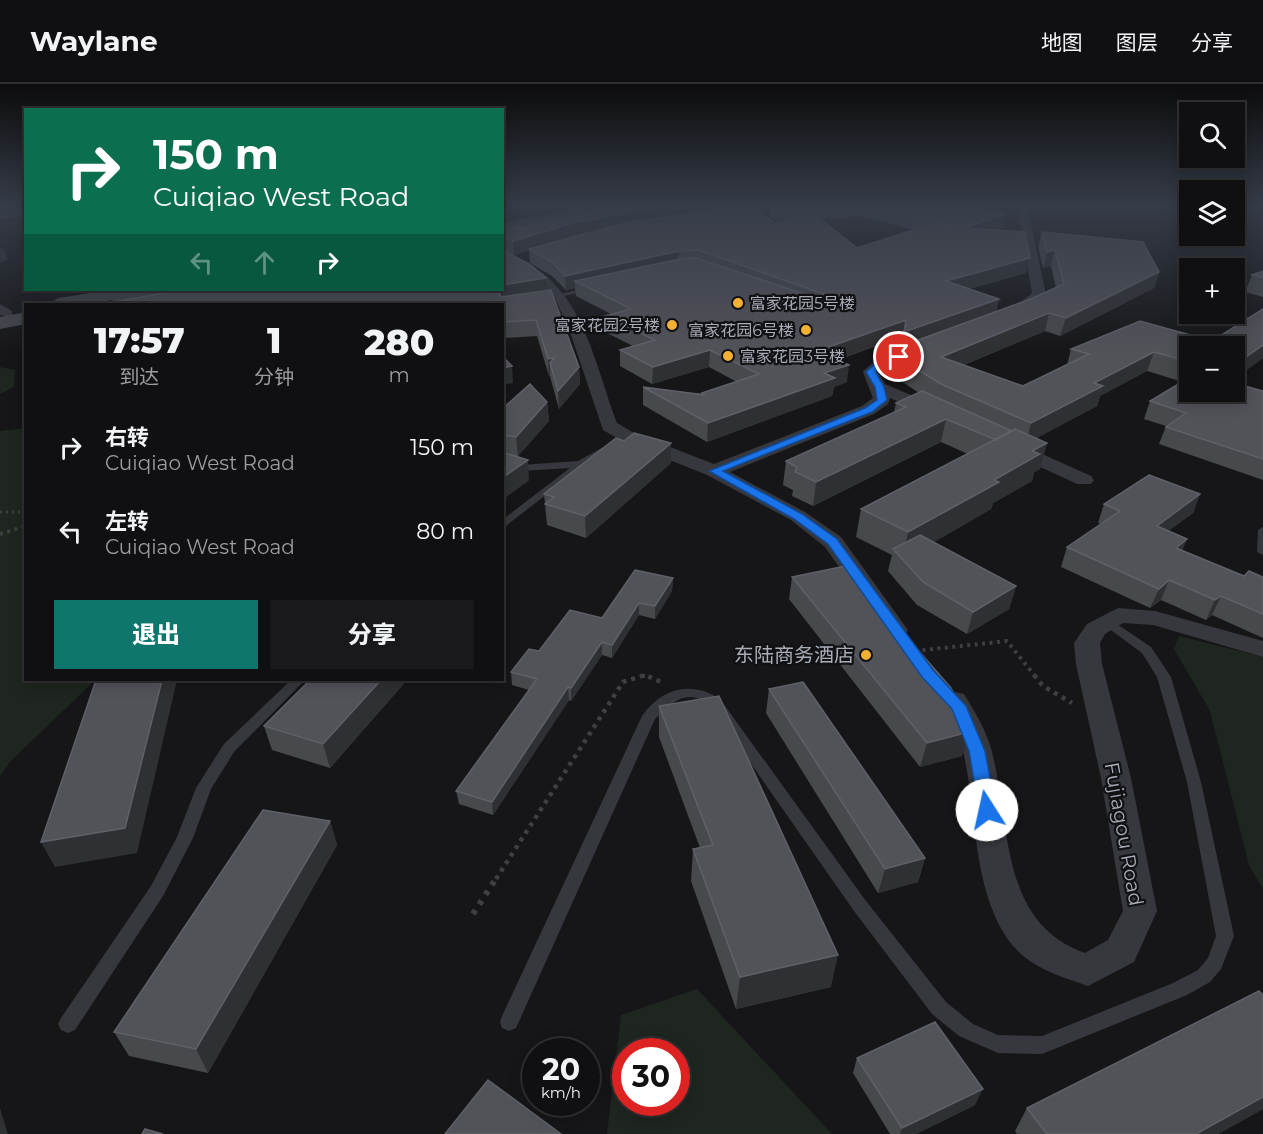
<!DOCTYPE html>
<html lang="zh">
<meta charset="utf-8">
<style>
:root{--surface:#101012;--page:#19191b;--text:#f1f3f6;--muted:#9c9d9f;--line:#303032;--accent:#0f766e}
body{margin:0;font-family:Montserrat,"Noto Sans SC",sans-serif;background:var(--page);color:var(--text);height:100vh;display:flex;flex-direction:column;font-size:22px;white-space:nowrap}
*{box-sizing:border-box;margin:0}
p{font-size:20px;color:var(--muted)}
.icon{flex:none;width:33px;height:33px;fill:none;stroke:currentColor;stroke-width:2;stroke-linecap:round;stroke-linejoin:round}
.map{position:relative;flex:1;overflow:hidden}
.side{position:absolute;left:24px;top:219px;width:480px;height:378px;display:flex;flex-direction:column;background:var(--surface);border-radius:0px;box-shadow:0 3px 15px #0003,0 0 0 2px var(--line)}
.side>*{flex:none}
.top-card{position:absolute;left:24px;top:24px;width:480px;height:183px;border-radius:0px;box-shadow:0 3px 15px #0003,0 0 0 2px var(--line);background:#0b6e4f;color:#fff;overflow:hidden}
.buttons{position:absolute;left:1179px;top:18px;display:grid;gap:12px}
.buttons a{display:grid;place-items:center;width:66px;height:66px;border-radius:0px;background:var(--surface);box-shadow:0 3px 15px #0003,0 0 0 2px var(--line);font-size:30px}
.speed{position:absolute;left:522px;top:954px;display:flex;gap:12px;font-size:30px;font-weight:700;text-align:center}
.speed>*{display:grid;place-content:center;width:78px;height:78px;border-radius:50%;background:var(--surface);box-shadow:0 3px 15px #0003,0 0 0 2px var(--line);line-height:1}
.speed small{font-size:15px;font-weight:400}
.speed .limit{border:9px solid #d22;background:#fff;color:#111}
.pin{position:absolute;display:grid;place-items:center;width:51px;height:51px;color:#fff;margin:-26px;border:3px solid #fff;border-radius:50%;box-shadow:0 2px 6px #0007}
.me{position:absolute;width:66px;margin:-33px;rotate:350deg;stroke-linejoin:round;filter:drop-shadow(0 0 4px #0008)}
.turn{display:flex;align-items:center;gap:21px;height:126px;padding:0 30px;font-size:27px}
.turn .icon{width:78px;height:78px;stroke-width:2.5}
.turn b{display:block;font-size:42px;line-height:51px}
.lanes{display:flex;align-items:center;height:57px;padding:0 30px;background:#0003;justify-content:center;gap:30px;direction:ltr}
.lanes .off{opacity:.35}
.eta{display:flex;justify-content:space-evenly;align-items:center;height:102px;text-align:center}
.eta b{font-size:36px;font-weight:800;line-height:42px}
.button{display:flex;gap:12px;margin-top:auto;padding:12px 30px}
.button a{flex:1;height:69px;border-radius:0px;background:var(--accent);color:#fff;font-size:24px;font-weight:800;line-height:69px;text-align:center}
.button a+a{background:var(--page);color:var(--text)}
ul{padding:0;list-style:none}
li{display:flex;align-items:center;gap:18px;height:84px;padding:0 30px}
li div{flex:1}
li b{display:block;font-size:22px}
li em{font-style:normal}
header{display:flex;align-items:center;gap:36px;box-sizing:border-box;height:84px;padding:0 30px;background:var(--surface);border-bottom:2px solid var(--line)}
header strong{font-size:28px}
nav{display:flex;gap:33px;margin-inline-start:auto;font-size:21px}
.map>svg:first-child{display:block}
</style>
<header>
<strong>Waylane</strong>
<nav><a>地图</a><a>图层</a><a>分享</a></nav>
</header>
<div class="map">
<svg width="1263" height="1050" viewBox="0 0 1263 1050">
<rect width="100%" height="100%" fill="#161618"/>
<path fill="#1e261f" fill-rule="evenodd" d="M0 283 15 286 14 303 0 310Z
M25 344 26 596H95L10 678 0 692V347Z
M1179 552 1263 573V805L1249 781 1210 627 1174 565Z
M697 905 832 1050H607L621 931ZM626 968H676V1018H626Z"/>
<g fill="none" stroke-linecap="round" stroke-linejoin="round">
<path stroke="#3d3f44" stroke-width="3" stroke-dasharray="2 4" stroke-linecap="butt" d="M0 428H26"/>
<path stroke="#3d3f44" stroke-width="4" stroke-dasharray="3 4.5" stroke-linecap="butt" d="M0 450 26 442
M915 567 1007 557 1035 592
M642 592H647"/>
<path stroke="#3d3f44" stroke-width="4.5" stroke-dasharray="4 5" stroke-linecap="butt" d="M1034 591 1043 602 1072 619
M496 795 623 598 645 591 661 598"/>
<path stroke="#3d3f44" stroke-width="6" stroke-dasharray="4.5 7" stroke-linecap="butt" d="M473 830 497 793"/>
<path fill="#37383d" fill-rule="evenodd" d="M590 203 593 205 592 206 559 213 556 211Z
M607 361 610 362V366L583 382 502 445V436L570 384 521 387 502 383V377L521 381 578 377Z
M1263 443V471L1257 468 1258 446Z
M1108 534 1151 563 1171 593 1201 698 1234 852 1221 885 1210 898 1187 911 1042 970 998 969 959 952 932 930 854 827 710 621C686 604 674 617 655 635L516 944 509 947 502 944 500 938 502 932 642 632C661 604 692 596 720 615L866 817 946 918 973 940 998 951 1042 952 1173 899 1198 886 1208 874 1216 852 1187 698 1157 593 1142 569 1104 541 1102 538 1104 535Z
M291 596H305L234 668 211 705 193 754 163 812 75 946 68 949 61 946 58 940 61 934 151 802 177 753 196 704 224 660Z"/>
<path fill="#37383d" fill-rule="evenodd" d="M564 122H579L580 124 575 127Z
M1021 122H1032L1028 127 1046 210 1023 232 1008 236 1001 232C1009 225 1022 218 1032 209L1018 126Z
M764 123 768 124V128L725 134 720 131 725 128Z
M26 126V132L0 135V129Z
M502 169C581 191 592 272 617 339L634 349 714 380 862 322 873 314 863 288C872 276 907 260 922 264L925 267 922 270 885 283 879 289 885 300 941 324 944 328 941 332H929L890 314 888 320 874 330 730 388 805 428 841 453 908 546 905 551 896 554 887 551 825 463 791 436 707 391 622 357 603 346 570 248 555 214 538 197 502 177Z
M0 220 12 227V233L0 231Z
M1013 357 1091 392 1094 396 1091 400H1077L1006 367 1004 363Z
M1118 524 1155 527 1263 557V573L1153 541 1123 539 1105 550 1100 559 1102 580 1131 694 1157 827 1134 878 1088 902C1065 894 1041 887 1022 871 971 824 978 729 963 667 959 650 950 632 940 617L944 610 954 608 964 610C975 628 987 648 992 668 1011 741 999 839 1085 869L1108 856 1123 827 1101 694 1076 580 1074 559 1087 540Z"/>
<path fill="#45474d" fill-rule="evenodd" d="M597 122H627L620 126 502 147V138Z
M111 206H189C182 215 127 221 114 220L112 216 88 220H49L58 214Z
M26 228V240L0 245V233Z"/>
</g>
<path fill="#47494d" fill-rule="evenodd" d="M765 122H970L1006 130 1003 143 993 146 1026 189 969 205 999 215 996 228 1028 216 1056 204 1051 182 1043 184 1038 163 1042 148 1159 188 1154 204 1060 252 1045 247 964 281 1023 302 1067 281 1071 265 1212 257 1263 225V274L1234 295 1190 262V308L1263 307V396L1159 360 1166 342 1144 335 1150 317 1183 298 1147 287 1100 312 1097 322 1036 354 1047 359 1040 385 1034 388 1032 397 993 419 991 425 934 458 1016 502 1009 525 967 550 917 521 888 487 892 471 856 453 861 425 968 370 941 358 813 422 792 412 793 406 783 401 786 377 894 328 896 319 919 309 885 286 888 267 901 262 903 252 838 276 847 298 834 303 832 312 707 358 643 321V303L702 310V309L737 298 709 283 652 300 620 282V266L633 262 605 248V232L611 230 576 212 575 204 566 206 552 192 530 179 529 166 514 171 507 169 547 206 579 283 580 300 559 325 551 296 550 292H549L537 252 502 254V147L756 125 775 139H780L769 132V123ZM861 132 914 146 857 164 820 135Z
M1263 187V213L1245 208 1252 191Z
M547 318 549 337 518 372 529 396 502 416V325Z
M624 357 671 359V379L586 454 547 441 544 410Z
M1200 410 1193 429 1168 447 1187 455 1182 466 1244 492 1263 493V554L1212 531 1206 536 1161 516 1150 524 1061 483 1067 463 1101 440 1098 439 1104 420Z
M792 493 962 672 920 683 789 515Z
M673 494 672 507 655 535 639 531 612 574 602 571 571 617 569 616 493 731 459 720 456 707 529 606 512 601 511 588 539 567 602 534Z
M310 596H407L330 684 272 666 264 642Z
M769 605 925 774 918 798 878 809 766 629Z
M659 622 831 903 736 925 691 797 693 765 700 764 659 653Z
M330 737 337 761 208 989 129 972 114 948Z
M1263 911V1025L1218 1050H1017L1015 1047 1027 1024Z
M857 974 975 1021 916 1050H890L853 989Z"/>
<path fill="#2f3033" d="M664 122H742L529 165V166L514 171 513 157 570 140 638 126Z
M1006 130 1003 143 960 157 963 144Z
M3 164 8 176 0 178V165Z
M1055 166 1051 182 1043 184 1047 168Z
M679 167 678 181 575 197V204L566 206 565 192Z
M1030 174 1026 189 943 212 946 197Z
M1159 188 1154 204 1060 252 1066 234Z
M546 194 547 209 496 218 493 206H502V201Z
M999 215 995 230 901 264 904 248Z
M1049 229 1045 247 937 292 941 273Z
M906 236 903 252 815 284 817 267Z
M1263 261V274L1234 295V281Z
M710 266 709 283 652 300 653 283Z
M1154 268 1147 287 1100 312 1097 322 1026 360 1031 339 1094 299Z
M554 274 550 279V292H549L548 275Z
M849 281 847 298 834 303 832 312 707 358 708 339 824 289Z
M512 282 513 299 502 301V284Z
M579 283 580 300 559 325 558 307Z
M547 318 549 337 518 372 516 353Z
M946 335 941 358 813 422 816 398Z
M671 359V379L586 454 585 432Z
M1047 359 1040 385 1034 388 1032 397 993 419 991 425 902 477 908 448 994 396 1032 367Z
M528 376 529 396 502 416V394Z
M1200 410 1193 429 1149 461 1157 442Z
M1187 455 1179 474 1176 464Z
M673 494 672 507 655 535V522Z
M1169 496 1161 516 1150 524 1159 505Z
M1016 502 1009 525 967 550 973 528Z
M1221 512 1212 531 1206 536 1215 516Z
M639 519V531L612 574V561Z
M602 558V571L571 617V604Z
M162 596H177L137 769 55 783 41 758Z
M381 596H407L330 684 323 660Z
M568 603 569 616 493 731 492 718Z
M969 648 962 672 920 683 927 659Z
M330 737 337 761 208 989 196 965Z
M925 774 918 798 878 809 885 785Z
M838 871 831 903 736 925 740 893Z
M983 1005 975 1021 916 1050H900L902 1044Z
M1263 1013V1025L1218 1050H1196Z
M0 1024 8 1050H0Z"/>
<path fill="#525359" stroke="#5f6168" stroke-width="1.5" d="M639 122H664L638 126 570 140 513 157 502 154V147L611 126Z
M743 122H755L756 125 775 139H787L786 129 774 122H822L805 123 857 164 929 141 955 143 871 122H970L1006 130 963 144 1025 148 1030 174 946 197 999 215 904 248 906 236 817 267 849 281 824 289 835 294 708 339 643 303 705 311 702 309 759 290 710 266 653 283 620 266 655 256 605 232 631 225 575 197 680 175 696 174 816 214 824 210 698 166 679 167 565 192 552 178 529 165 625 139Z
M1042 148 1143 158 1159 188 1066 234 1049 229 941 273 1023 302 1089 270 1071 265 1140 237 1212 257 1263 225V261L1234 281V262H1190V278L1154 268 1094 299 1103 302 1031 339 941 300 888 267 1028 216 1064 200 1055 166 1047 168Z
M502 166 529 180 546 194 502 201Z
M1263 187V194L1252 191Z
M181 206H493L498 207 501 213 551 206 579 283 558 307 550 279 554 274 548 275 536 236 502 238V220H103Z
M502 272 512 282 502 284Z
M1190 293V308H1234V299L1263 307V375L1166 343 1186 329 1150 317Z
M530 300 547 318 516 353 502 351V325Z
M922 307 1012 347 996 356 946 335 816 398 795 388 797 383 786 377 906 323 896 319Z
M1015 345 1047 359 1032 367 1040 370 994 396 999 398 908 448 861 425Z
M634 349 671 359 585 432 545 420 554 413 544 410 616 354 624 357Z
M502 368 528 376 502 394Z
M1149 391 1200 410 1157 442 1187 455 1176 464 1244 492 1249 487 1263 493V530L1221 512 1215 516 1169 496 1159 505 1067 463 1120 427 1104 420Z
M920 451 1016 502 973 528 923 498 893 465Z
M845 482 951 604 963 627 969 648 927 659 792 493Z
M635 486 673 494 655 522 639 519 612 561 602 558 571 604 568 603 492 718 456 707 537 595 511 588 529 565 539 567 570 526 602 534Z
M96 596H162L125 744 41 758Z
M310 596H381L323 660 264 642Z
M803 598 925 774 885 785 769 605Z
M719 612 838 871 740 893 693 765 713 761 659 622Z
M263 726 330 737 196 965 114 948Z
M1259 907 1263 911V1013L1196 1050H1047L1027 1024Z
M935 938 983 1005 902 1044 857 974Z
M488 996 561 1050H445Z
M145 1045 163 1050H142Z"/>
<linearGradient id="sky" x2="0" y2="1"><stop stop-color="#0c0c0d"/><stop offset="0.45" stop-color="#363c48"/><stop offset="1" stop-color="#363c48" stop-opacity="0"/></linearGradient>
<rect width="1263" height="269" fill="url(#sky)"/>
<path fill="#1a73e8" stroke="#114b97" stroke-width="1.5" d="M899 271 903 273 902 275 882 282 876 288 884 303 887 316 872 328 723 387 802 430 837 455 933 586 966 622 985 667 996 726 994 731H981L979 726 969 667 952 625 922 593 828 460 794 435 709 387 865 324 877 316 875 303 866 288 876 279Z"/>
<g fill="#f2b134" stroke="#111113" stroke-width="2">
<circle cx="738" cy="219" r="6"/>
<circle cx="672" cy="241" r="6"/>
<circle cx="806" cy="246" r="6"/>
<circle cx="728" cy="272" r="6"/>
<circle cx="866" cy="571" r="6"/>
</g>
<g text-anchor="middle" stroke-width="4.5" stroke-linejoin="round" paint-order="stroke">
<g font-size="16" fill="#a8adb8" stroke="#111113" text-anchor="start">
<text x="750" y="225">富家花园5号楼</text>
<text x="660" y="247" text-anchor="end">富家花园2号楼</text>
<text x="794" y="252" text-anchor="end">富家花园6号楼</text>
<text x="740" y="278">富家花园3号楼</text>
</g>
<g font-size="20" fill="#a8adb8" stroke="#111113" text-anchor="end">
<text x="854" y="578">东陆商务酒店</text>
</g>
<g font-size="20" fill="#a8adb8" stroke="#111113">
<text transform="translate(1124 750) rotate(80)" y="7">Fujiagou Road</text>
</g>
</g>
</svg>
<div class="buttons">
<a><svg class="icon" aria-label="search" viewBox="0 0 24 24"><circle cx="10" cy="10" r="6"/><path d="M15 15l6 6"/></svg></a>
<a><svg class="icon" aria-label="layers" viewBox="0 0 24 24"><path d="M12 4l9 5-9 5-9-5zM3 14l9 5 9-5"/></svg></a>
<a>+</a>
<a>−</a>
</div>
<div class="speed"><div>20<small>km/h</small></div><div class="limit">30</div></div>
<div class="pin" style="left:899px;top:273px;background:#d93025"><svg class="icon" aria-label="arrive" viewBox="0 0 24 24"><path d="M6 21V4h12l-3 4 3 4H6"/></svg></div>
<svg class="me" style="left:987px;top:726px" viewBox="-20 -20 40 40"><circle r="19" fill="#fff"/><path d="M0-13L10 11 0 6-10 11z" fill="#1a73e8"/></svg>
<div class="top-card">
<div class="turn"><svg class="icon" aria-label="right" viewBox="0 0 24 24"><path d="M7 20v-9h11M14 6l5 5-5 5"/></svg><div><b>150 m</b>Cuiqiao West Road</div></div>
<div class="lanes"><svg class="icon off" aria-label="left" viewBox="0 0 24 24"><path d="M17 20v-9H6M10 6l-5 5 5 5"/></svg><svg class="icon off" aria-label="ahead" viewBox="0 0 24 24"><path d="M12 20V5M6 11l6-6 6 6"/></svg><svg class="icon" aria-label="right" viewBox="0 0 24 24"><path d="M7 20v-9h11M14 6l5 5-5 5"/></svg></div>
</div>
<section class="side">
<div class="eta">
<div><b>17:57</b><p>到达</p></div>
<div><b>1</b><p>分钟</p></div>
<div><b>280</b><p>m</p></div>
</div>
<ul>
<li><svg class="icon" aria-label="right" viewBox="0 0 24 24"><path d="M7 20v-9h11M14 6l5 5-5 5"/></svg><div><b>右转</b><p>Cuiqiao West Road</p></div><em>150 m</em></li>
<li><svg class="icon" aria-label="left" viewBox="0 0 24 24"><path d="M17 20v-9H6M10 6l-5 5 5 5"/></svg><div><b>左转</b><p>Cuiqiao West Road</p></div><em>80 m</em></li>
</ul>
<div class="button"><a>退出</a><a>分享</a></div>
</section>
</div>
